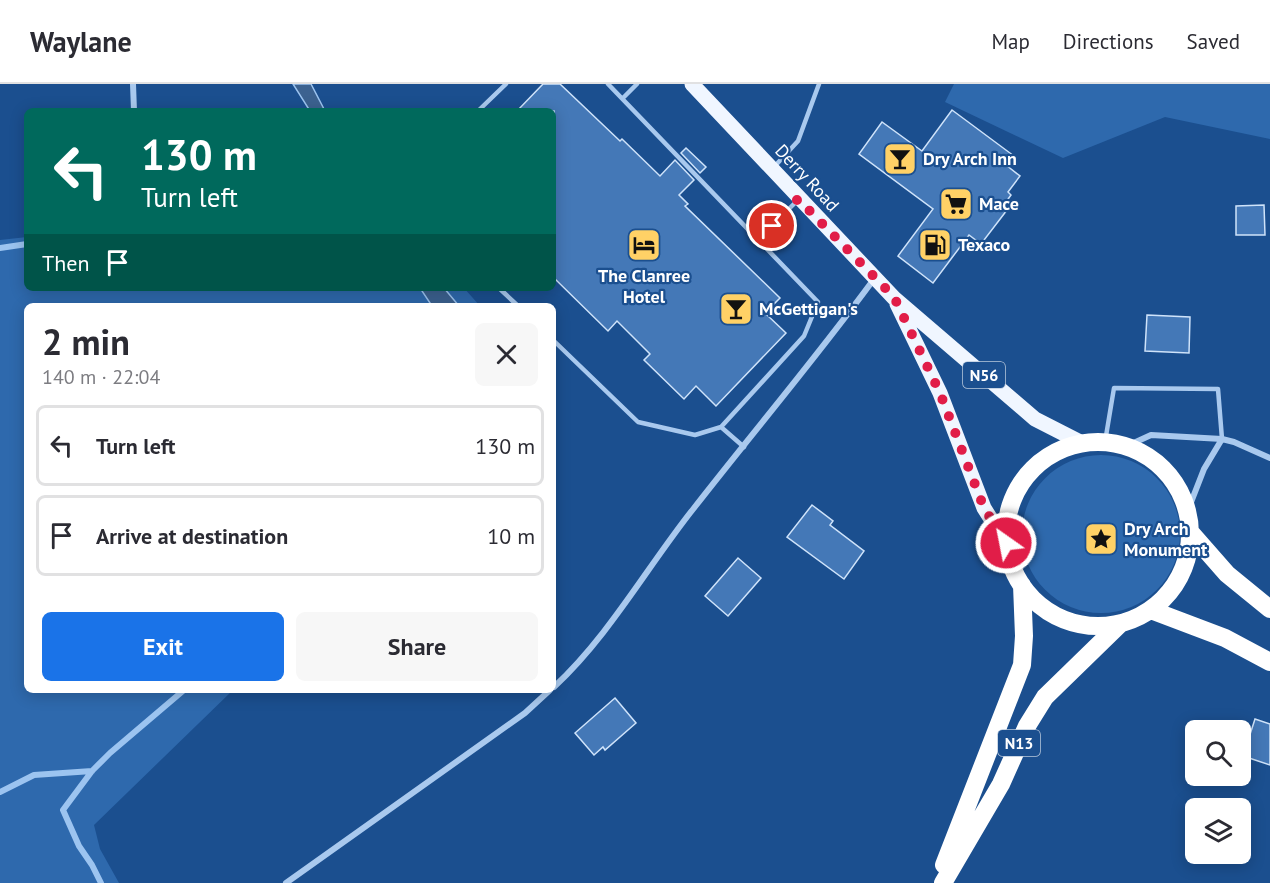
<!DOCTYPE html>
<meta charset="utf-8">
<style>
:root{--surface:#fff;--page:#f7f7f7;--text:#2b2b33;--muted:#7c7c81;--line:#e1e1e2;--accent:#1a73e8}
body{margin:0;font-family:"PT Sans",sans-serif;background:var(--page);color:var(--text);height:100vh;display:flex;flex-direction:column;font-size:22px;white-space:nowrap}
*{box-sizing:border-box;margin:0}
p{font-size:20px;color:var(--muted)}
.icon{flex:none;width:33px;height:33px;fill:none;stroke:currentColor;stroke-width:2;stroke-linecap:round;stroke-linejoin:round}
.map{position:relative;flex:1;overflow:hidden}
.side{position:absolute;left:24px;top:219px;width:532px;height:390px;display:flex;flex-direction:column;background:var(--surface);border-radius:9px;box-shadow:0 3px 15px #0003}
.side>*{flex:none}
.banner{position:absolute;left:24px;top:24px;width:532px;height:183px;border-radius:9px;box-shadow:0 3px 15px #0003;background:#00695c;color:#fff;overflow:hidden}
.fabs{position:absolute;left:1185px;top:636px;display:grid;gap:12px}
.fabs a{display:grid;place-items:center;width:66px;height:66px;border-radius:9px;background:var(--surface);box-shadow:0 3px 15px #0003;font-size:30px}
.pin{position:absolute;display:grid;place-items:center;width:51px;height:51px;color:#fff;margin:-26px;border:3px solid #fff;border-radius:50%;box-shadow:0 2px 6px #0007}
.me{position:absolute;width:66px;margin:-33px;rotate:327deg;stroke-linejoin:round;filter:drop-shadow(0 0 4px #0008)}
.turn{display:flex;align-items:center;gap:21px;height:126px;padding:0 18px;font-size:27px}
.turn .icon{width:78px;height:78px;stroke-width:2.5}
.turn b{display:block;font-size:42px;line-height:51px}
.then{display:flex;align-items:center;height:57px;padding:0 18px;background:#0003;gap:12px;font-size:22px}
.round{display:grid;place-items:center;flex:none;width:63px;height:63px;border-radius:9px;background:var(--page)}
.overview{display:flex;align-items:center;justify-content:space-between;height:102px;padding:0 18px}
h1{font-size:36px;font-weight:700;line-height:45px}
.button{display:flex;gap:12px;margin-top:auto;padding:12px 18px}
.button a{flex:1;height:69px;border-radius:9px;background:var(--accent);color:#fff;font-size:24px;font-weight:700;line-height:69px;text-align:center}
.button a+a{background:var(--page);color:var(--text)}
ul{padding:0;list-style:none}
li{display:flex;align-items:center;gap:18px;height:81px;margin:0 12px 9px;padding:0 6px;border:3px solid var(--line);border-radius:9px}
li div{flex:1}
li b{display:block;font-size:22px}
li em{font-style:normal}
header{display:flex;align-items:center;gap:36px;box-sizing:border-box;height:84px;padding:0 30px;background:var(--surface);border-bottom:2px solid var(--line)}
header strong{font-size:28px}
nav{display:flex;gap:33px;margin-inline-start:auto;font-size:21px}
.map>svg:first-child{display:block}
</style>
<header>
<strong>Waylane</strong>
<nav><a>Map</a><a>Directions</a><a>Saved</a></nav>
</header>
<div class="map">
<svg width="1270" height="799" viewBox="0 0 1270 799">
<rect width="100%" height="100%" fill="#1b4f8f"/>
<path fill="#2e69ad" d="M954 0H1270V55L1165 33 1063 74 945 18Z
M27 153V204H420L432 222H27V606H233L94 741 100 765 119 799H0V156Z
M444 204H464L480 222H459Z
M1022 450a79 79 0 1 1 158 0a79 79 0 1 1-158 0Z"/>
<path fill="#3c6290" stroke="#9cc4f0" stroke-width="1.5" d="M293 0H311L325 27H310Z
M420 204H444L459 222H432Z"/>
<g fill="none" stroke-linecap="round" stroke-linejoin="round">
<path stroke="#9cc4f0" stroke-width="6" d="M0 164 27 160
M0 708 34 691 92 687
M101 799 92 781 79 762 63 726 92 687 110 669 184 606"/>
</g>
<path fill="#4478b7" stroke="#cfe3fa" stroke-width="1.5" d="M543 0H560L620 57 622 55 660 92 675 76 694 96 679 111 688 120 685 122 780 214 765 229 786 249 716 322 696 302 684 315 644 276 650 270 617 237 608 247 554 194V27H517Z
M952 26 1014 72 1006 81 1020 92 1008 108 1011 111 1003 122 1007 126 981 160 969 151 933 199 898 172 933 125 859 70 882 38 922 67Z
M686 64 706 83 700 89 681 69Z
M1264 121 1265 151H1236V122Z
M1147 231 1190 233 1189 269 1145 267Z
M812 421 833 437 830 441 864 467 844 495 787 453Z
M738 474 761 494 728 532 705 512Z
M615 614 636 639 605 666 603 663 594 671 575 649Z
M1255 635 1270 640V681L1243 672Z"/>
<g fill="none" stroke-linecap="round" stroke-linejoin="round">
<path stroke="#a9c9ee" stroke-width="4.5" d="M623 14 637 0
M478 27 506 0
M774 83 798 57 819 0
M758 155 797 117
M499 204 518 222
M554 257 638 338 695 351 721 343 804 252 818 218 608 0
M721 343 744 363
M1105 358 1114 304 1218 305 1222 355"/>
<path stroke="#a9c9ee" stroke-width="6" d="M133 0 134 27
M1222 355 1234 358 1270 374
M1127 362 1151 351 1222 355 1204 385 1188 426
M554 603C609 552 647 483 694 424 754 347 816 274 874 195
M286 799 525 629 550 606"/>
<path stroke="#f0f6ff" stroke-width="15" d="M692 0 894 214 1035 335 1082 359
M897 220 940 309 984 424 1006 459"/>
<path stroke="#fff" stroke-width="18" d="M1006 450a92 92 0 1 1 184 0a92 92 0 1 1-184 0Z
M1191 449 1227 490 1270 525
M1151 526 1225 554 1270 578
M944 781 1022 581 1024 552 1022 501
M943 799 1001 700 1027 642 1045 613 1121 539"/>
</g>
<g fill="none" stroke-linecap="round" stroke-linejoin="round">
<path stroke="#e11d48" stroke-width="10" stroke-dasharray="0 18" d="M772 142 798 115 894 213 940 309 984 424 1006 459"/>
</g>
<defs>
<symbol id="bar-square" viewBox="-11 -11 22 22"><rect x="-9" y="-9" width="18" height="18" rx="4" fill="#ffd166" stroke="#1b4f8f"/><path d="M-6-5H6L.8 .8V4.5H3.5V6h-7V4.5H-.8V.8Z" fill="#111"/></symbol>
<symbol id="supermarket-square" viewBox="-11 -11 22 22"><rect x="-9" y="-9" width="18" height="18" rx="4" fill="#ffd166" stroke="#1b4f8f"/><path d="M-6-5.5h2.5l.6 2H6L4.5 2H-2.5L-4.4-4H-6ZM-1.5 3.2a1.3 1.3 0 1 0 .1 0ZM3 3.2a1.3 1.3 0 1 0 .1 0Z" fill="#111"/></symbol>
<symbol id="hotel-square" viewBox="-11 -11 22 22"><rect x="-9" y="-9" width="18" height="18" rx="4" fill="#ffd166" stroke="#1b4f8f"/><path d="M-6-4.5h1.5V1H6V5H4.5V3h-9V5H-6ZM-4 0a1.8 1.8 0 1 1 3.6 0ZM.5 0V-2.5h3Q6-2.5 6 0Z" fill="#111"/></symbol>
<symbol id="fuel-square" viewBox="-11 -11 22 22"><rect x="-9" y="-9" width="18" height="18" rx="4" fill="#ffd166" stroke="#1b4f8f"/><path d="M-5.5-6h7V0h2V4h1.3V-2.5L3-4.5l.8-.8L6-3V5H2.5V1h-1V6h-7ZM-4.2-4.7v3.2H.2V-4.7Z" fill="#111"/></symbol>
<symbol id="sight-square" viewBox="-11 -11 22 22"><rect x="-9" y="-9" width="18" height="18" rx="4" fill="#ffd166" stroke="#1b4f8f"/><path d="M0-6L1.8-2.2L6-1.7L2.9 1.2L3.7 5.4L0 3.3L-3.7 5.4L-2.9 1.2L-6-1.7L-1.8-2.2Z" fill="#111"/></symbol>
</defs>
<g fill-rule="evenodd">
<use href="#bar-square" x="881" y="56" width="38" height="38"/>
<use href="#supermarket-square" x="937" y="101" width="38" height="38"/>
<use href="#hotel-square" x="625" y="142" width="38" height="38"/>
<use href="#fuel-square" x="916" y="142" width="38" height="38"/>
<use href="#bar-square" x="717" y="206" width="38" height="38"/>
<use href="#sight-square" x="1082" y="436" width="38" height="38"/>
</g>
<g text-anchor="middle" stroke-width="4.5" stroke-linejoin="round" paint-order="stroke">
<g fill="#1b4f8f" stroke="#bbcadd" stroke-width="1.5">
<rect x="963" y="278" width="42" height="26" rx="4.5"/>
<rect x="998" y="646" width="42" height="26" rx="4.5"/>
</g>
<g font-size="16" font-weight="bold" fill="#fff">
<text x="984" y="297">N56</text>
<text x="1019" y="665">N13</text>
</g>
<g font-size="18" font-weight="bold" fill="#fff" stroke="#1b4f8f" text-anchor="start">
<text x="923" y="81">Dry Arch Inn</text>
<text x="979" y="126">Mace</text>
<text x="958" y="167">Texaco</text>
<text x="644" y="198" text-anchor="middle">The Clanree<tspan x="644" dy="21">Hotel</tspan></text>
<text x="759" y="231">McGettigan's</text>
<text x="1124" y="451">Dry Arch<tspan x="1124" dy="21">Monument</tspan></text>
</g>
<g font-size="18" fill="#fff" stroke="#1b4f8f">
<text transform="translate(807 94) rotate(47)" y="6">Derry Road</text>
</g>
</g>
</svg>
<div class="fabs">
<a><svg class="icon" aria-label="search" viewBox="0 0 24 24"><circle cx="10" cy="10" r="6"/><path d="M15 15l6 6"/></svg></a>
<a><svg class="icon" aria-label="layers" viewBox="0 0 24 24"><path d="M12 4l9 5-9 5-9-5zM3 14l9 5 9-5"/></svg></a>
</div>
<div class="pin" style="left:772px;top:142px;background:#d93025"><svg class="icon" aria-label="arrive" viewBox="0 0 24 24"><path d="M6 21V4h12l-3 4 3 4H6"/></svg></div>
<svg class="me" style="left:1006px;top:459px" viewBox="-20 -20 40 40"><circle r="17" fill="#e11d48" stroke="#fff" stroke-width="3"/><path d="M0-11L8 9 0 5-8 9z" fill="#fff"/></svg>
<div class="banner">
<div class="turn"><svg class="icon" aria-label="left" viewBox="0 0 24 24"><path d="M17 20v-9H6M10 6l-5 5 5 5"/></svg><div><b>130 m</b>Turn left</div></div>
<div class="then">Then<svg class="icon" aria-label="arrive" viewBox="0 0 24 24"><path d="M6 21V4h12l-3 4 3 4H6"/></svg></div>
</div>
<section class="side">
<div class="overview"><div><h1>2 min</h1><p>140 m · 22:04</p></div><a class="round"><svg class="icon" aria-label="close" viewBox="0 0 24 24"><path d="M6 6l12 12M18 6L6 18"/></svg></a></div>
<ul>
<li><svg class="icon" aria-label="left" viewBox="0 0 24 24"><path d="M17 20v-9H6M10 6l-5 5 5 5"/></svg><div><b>Turn left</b></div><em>130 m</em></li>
<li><svg class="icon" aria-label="arrive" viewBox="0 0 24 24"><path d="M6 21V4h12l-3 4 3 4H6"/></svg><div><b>Arrive at destination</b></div><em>10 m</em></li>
</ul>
<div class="button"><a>Exit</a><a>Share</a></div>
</section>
</div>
